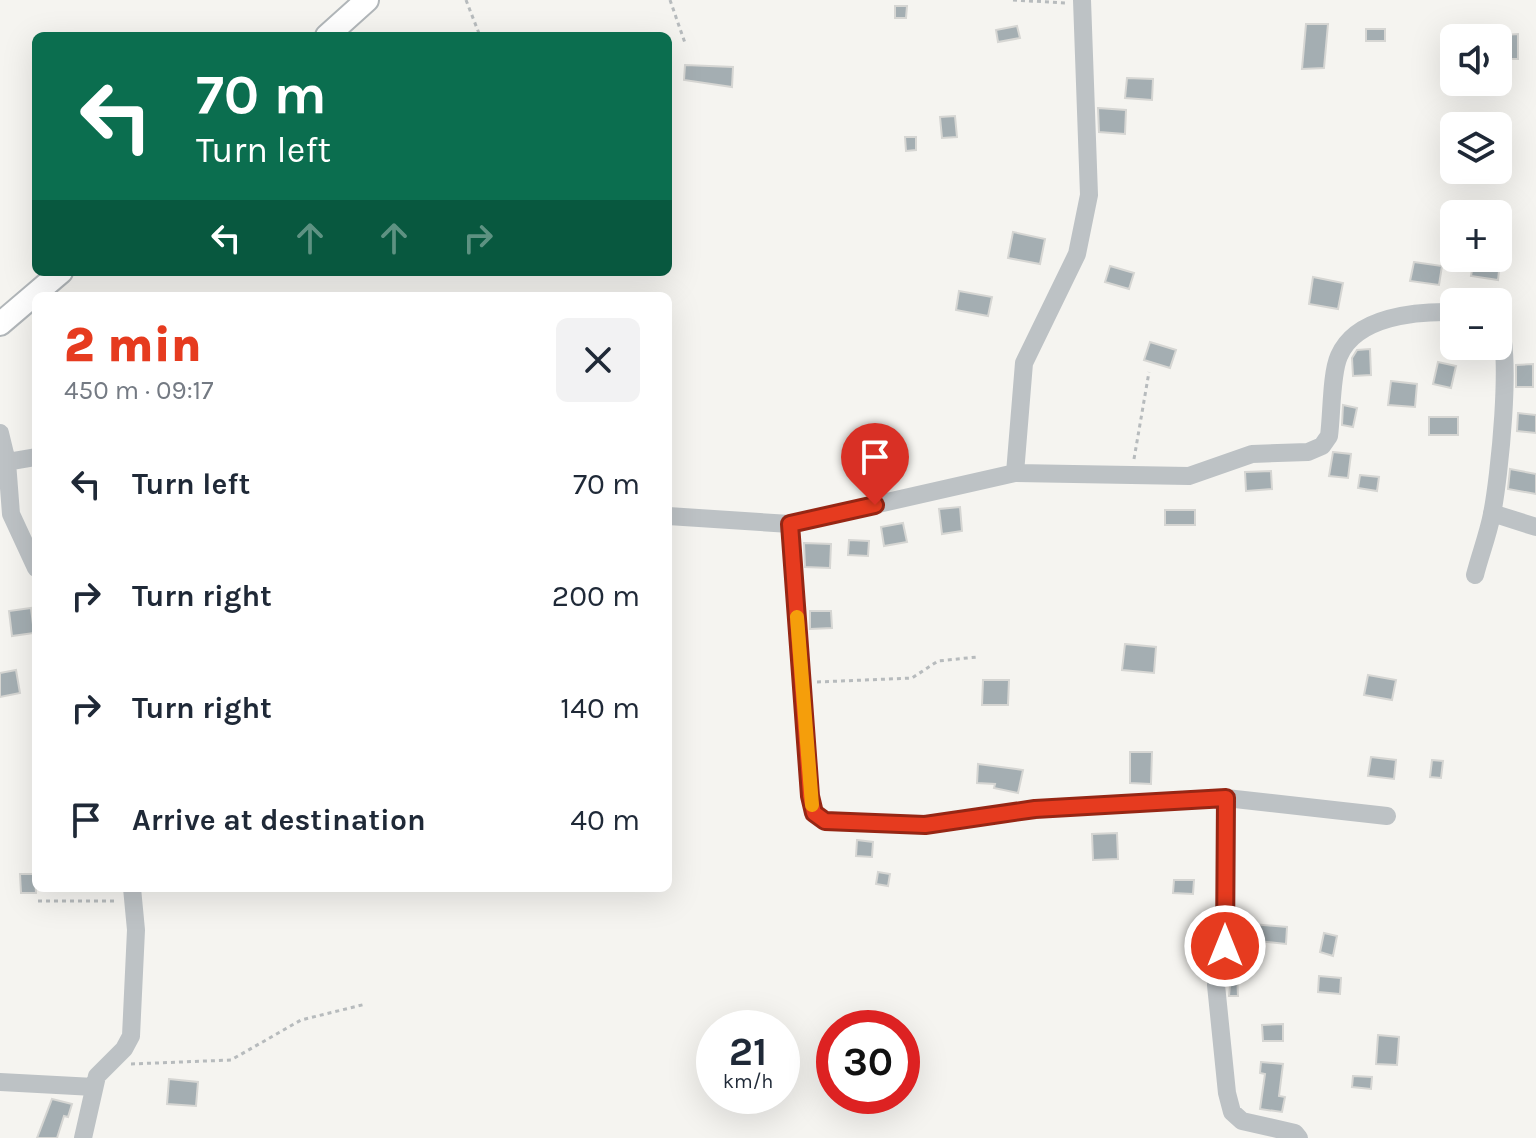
<!DOCTYPE html>
<meta charset="utf-8">
<style>
:root{--surface:#fff;--page:#f2f2f3;--text:#1f2937;--muted:#747a83;--accent:#e63b1f}
body{margin:0;font-family:Karla,sans-serif;background:var(--page);color:var(--text);height:100vh;display:flex;flex-direction:column;font-size:30px;white-space:nowrap}
*{box-sizing:border-box;margin:0}
p{font-size:26px;color:var(--muted)}
.icon{flex:none;width:44px;height:44px;fill:none;stroke:currentColor;stroke-width:2;stroke-linecap:round;stroke-linejoin:round}
.map{position:relative;flex:1;overflow:hidden}
.details{position:absolute;left:32px;top:292px;width:640px;height:600px;display:flex;flex-direction:column;background:var(--surface);border-radius:12px;box-shadow:0 8px 32px #0002}
.details>*{flex:none}
.top-card{position:absolute;left:32px;top:32px;width:640px;height:244px;border-radius:12px;box-shadow:0 8px 32px #0002;background:#0b6e4f;color:#fff;overflow:hidden}
.buttons{position:absolute;left:1440px;top:24px;display:grid;gap:16px}
.buttons a{display:grid;place-items:center;width:72px;height:72px;border-radius:12px;background:var(--surface);box-shadow:0 8px 32px #0002;font-size:40px}
.speed{position:absolute;left:696px;top:1010px;display:flex;gap:16px;font-size:40px;font-weight:700;text-align:center}
.speed>*{display:grid;place-content:center;width:104px;height:104px;border-radius:50%;background:var(--surface);box-shadow:0 8px 32px #0002;line-height:1}
.speed small{font-size:20px;font-weight:400}
.speed .limit{border:12px solid #d22;background:#fff;color:#111}
.pin{position:absolute;display:grid;place-items:center;width:68px;height:68px;color:#fff;margin:-82px -34px;border-radius:50% 50% 50% 0;rotate:-45deg;box-shadow:0 0 8px #0007}
.pin .icon{rotate:45deg}
.me{position:absolute;width:88px;margin:-44px;rotate:0deg;stroke-linejoin:round;filter:drop-shadow(0 0 6px #0008)}
.turn{display:flex;align-items:center;gap:28px;height:168px;padding:0 32px;font-size:36px}
.turn .icon{width:104px;height:104px;stroke-width:2.5}
.turn b{display:block;font-size:56px;line-height:68px}
.lanes{display:flex;align-items:center;height:76px;padding:0 32px;background:#0003;justify-content:center;gap:40px;direction:ltr}
.lanes .off{opacity:.35}
.round{display:grid;place-items:center;flex:none;width:84px;height:84px;border-radius:12px;background:var(--page)}
.headline{display:flex;align-items:center;justify-content:space-between;height:136px;padding:0 32px}
h1{font-size:48px;font-weight:800;line-height:60px;color:var(--accent)}
ul{padding:0;list-style:none}
li{display:flex;align-items:center;gap:24px;height:112px;padding:0 32px}
li div{flex:1}
li b{display:block;font-size:30px}
li em{font-style:normal}
.map>svg:first-child{display:block}
</style>
<div class="map">
<svg width="1536" height="1138" viewBox="0 0 1536 1138">
<rect width="100%" height="100%" fill="#f5f4f0"/>
<path fill="#a4aeb2" stroke="#d6d6d3" stroke-width="2" d="M895 6H907L906 18H895Z
M1306 24H1328L1324 68 1302 69Z
M1017 26 1020 38 998 42 996 30Z
M1366 29H1385V41H1366Z
M1518 34V59H1505L1504 35Z
M685 65 733 67 732 87 684 80Z
M1127 78 1153 79 1152 100 1125 98Z
M1098 108 1126 110 1125 134 1099 132Z
M955 116 957 137 942 138 940 117Z
M905 137H916V150L906 151Z
M1013 232 1045 239 1040 264 1008 258Z
M1474 258 1500 262 1498 280 1471 276Z
M1414 262 1442 266 1439 285 1410 281Z
M1110 266 1134 273 1129 289 1105 282Z
M1313 277 1343 283 1338 309 1309 304Z
M959 291 992 297 988 316 956 310Z
M1150 342 1176 350 1170 368 1144 360Z
M1370 349 1371 375 1353 376 1352 358 1357 350Z
M1438 362 1456 366 1451 388 1433 384Z
M1533 364V387H1516V365Z
M1391 381 1417 384 1415 407 1388 405Z
M1343 405 1357 408 1353 427 1342 425Z
M1518 413 1536 415V433L1517 431Z
M1429 417H1458V435H1429Z
M1333 452 1351 454 1348 478 1329 476Z
M1510 469 1536 474V494L1508 489Z
M1271 471 1272 489 1246 491 1245 472Z
M1360 475 1379 477 1377 491 1358 488Z
M960 507 962 531 942 534 939 509Z
M1165 510H1195V525H1165Z
M903 523 907 542 884 546 881 527Z
M849 540 869 541 868 556 848 555Z
M804 543 831 544 830 568 805 567Z
M31 608 34 633 12 636 9 611Z
M810 611H831L832 628 810 629Z
M1125 644 1156 647 1154 673 1122 670Z
M16 670 20 693 0 697V673Z
M1368 675 1396 680 1392 700 1364 695Z
M983 680H1009L1008 705H982Z
M1130 752H1152L1151 784 1130 783Z
M1371 757 1396 760 1394 779 1368 776Z
M1432 760 1443 761 1441 778 1430 777Z
M978 764 1023 770 1018 793 994 788 995 784 977 783Z
M1117 833 1118 859 1093 860 1092 834Z
M857 840 873 842 872 857 856 856Z
M878 872 890 874 888 886 876 884Z
M20 874H35L36 893H21Z
M1174 880H1194L1193 894 1173 893Z
M1240 923 1287 927 1286 944 1238 939Z
M1324 933 1337 936 1333 956 1320 952Z
M1231 974H1237L1238 996H1229Z
M1319 976 1341 978 1340 994 1318 992Z
M1283 1024V1041H1263L1262 1025Z
M1378 1035 1399 1037 1397 1065 1376 1064Z
M1261 1062 1283 1064 1279 1096 1285 1097 1282 1112 1260 1109 1265 1074 1260 1073Z
M1353 1076 1372 1077 1371 1089 1352 1087Z
M169 1079 198 1082 196 1106 167 1104Z
M52 1099 72 1104 68 1117 64 1116 57 1138H37Z"/>
<g fill="none" stroke-linecap="round" stroke-linejoin="round">
<defs>
<path id="major" d="M327 36 367 0
M0 324 61 272"/>
</defs>
<use href="#major" stroke="#b1b6b9" stroke-width="26"/>
<path stroke="#b7bbbd" stroke-width="3" stroke-dasharray="4 4" stroke-linecap="butt" d="M466 0 480 36
M670 0 685 43
M1013 0 1066 3
M419 296V291
M1134 459 1149 372
M817 682 912 678 938 661 977 657
M38 901H117
M131 1064 231 1060 301 1020 366 1004"/>
<path stroke="#bdc2c5" stroke-width="18" d="M0 433 7 462 11 514 36 568
M7 462 36 457
M1015 473 1024 363 1077 254 1089 195 1082 0
M1492 513 1536 527
M668 516 790 524 1015 473 1189 476 1252 454 1308 452 1322 446 1329 436C1332 414 1331 374 1339 356 1356 316 1417 311 1454 312
M790 524 810 796 814 813 825 821 925 825 1035 809 1226 798 1387 816
M1475 575C1480 555 1488 535 1492 514 1499 479 1513 351 1498 322
M1226 798 1225 946 1216 985 1227 1093 1232 1112 1242 1121 1295 1133 1299 1138
M0 1082 94 1087
M83 1138 97 1076 124 1049 131 1036 136 930 132 888"/>
<use href="#major" stroke="#fff" stroke-width="22"/>
</g>
<g fill="none" stroke-linecap="round" stroke-linejoin="round">
<defs>
<path id="route" d="M875 505 790 524 810 796 814 813 825 821 925 825 1035 809 1226 798 1225 946"/>
</defs>
<use href="#route" stroke="#962614" stroke-width="20"/>
<use href="#route" stroke="#e63b1f" stroke-width="14"/>
<path stroke="#f59e0b" stroke-width="14" d="M797 617 812 805"/>
</g>
</svg>
<div class="buttons">
<a><svg class="icon" aria-label="sound" viewBox="0 0 24 24"><path d="M4 9h4l5-4v14l-5-4H4zM17 9q2 3 0 6"/></svg></a>
<a><svg class="icon" aria-label="layers" viewBox="0 0 24 24"><path d="M12 4l9 5-9 5-9-5zM3 14l9 5 9-5"/></svg></a>
<a>+</a>
<a>−</a>
</div>
<div class="speed"><div>21<small>km/h</small></div><div class="limit">30</div></div>
<div class="pin" style="left:875px;top:505px;background:#d93025"><svg class="icon" aria-label="arrive" viewBox="0 0 24 24"><path d="M6 21V4h12l-3 4 3 4H6"/></svg></div>
<svg class="me" style="left:1225px;top:946px" viewBox="-20 -20 40 40"><circle r="17" fill="#e63b1f" stroke="#fff" stroke-width="3"/><path d="M0-11L8 9 0 5-8 9z" fill="#fff"/></svg>
<div class="top-card">
<div class="turn"><svg class="icon" aria-label="left" viewBox="0 0 24 24"><path d="M17 20v-9H6M10 6l-5 5 5 5"/></svg><div><b>70 m</b>Turn left</div></div>
<div class="lanes"><svg class="icon" aria-label="left" viewBox="0 0 24 24"><path d="M17 20v-9H6M10 6l-5 5 5 5"/></svg><svg class="icon off" aria-label="ahead" viewBox="0 0 24 24"><path d="M12 20V5M6 11l6-6 6 6"/></svg><svg class="icon off" aria-label="ahead" viewBox="0 0 24 24"><path d="M12 20V5M6 11l6-6 6 6"/></svg><svg class="icon off" aria-label="right" viewBox="0 0 24 24"><path d="M7 20v-9h11M14 6l5 5-5 5"/></svg></div>
</div>
<section class="details">
<div class="headline"><div><h1>2 min</h1><p>450 m · 09:17</p></div><a class="round"><svg class="icon" aria-label="close" viewBox="0 0 24 24"><path d="M6 6l12 12M18 6L6 18"/></svg></a></div>
<ul>
<li><svg class="icon" aria-label="left" viewBox="0 0 24 24"><path d="M17 20v-9H6M10 6l-5 5 5 5"/></svg><div><b>Turn left</b></div><em>70 m</em></li>
<li><svg class="icon" aria-label="right" viewBox="0 0 24 24"><path d="M7 20v-9h11M14 6l5 5-5 5"/></svg><div><b>Turn right</b></div><em>200 m</em></li>
<li><svg class="icon" aria-label="right" viewBox="0 0 24 24"><path d="M7 20v-9h11M14 6l5 5-5 5"/></svg><div><b>Turn right</b></div><em>140 m</em></li>
<li><svg class="icon" aria-label="arrive" viewBox="0 0 24 24"><path d="M6 21V4h12l-3 4 3 4H6"/></svg><div><b>Arrive at destination</b></div><em>40 m</em></li>
</ul>
</section>
</div>
